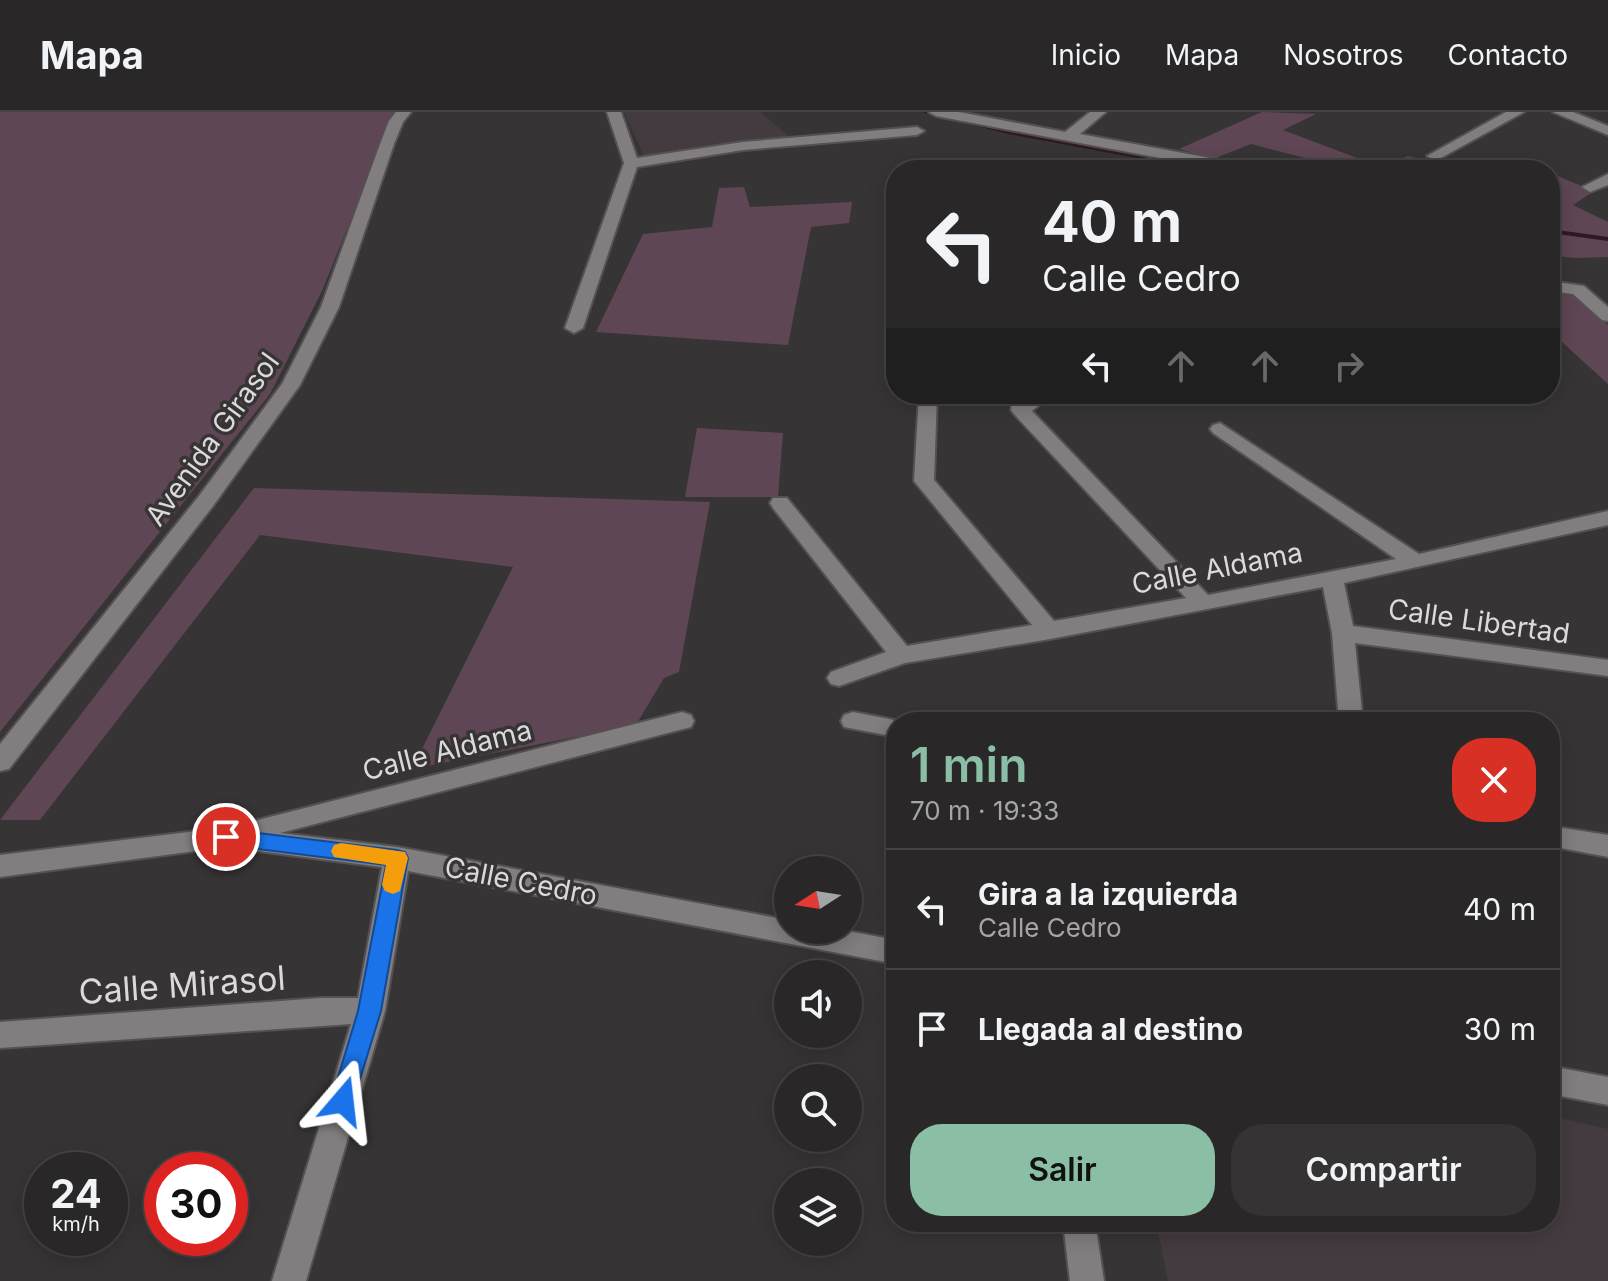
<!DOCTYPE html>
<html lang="es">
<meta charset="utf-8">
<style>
:root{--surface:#292728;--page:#353334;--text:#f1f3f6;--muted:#a5a5a8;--line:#454445;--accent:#8abfa5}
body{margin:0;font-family:Inter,sans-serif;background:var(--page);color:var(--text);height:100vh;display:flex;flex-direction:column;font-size:30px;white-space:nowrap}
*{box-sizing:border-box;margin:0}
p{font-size:26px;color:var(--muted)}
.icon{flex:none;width:44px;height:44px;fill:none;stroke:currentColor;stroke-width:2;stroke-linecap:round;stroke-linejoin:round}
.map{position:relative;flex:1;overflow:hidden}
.drawer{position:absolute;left:886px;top:600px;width:674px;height:520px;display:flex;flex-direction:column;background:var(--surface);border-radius:32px;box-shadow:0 4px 20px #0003,0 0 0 2px var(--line)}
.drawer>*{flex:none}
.guide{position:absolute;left:886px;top:48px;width:674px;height:244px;border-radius:32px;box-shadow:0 4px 20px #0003,0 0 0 2px var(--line);background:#292728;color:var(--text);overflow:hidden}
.needle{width:52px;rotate:258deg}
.controls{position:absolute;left:774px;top:744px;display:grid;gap:16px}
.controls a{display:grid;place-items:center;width:88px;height:88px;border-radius:50%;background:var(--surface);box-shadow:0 4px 20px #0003,0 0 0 2px var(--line);font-size:40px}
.speed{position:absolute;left:24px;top:1040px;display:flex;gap:16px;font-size:40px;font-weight:700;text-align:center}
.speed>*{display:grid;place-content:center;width:104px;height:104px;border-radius:50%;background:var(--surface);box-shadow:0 4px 20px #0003,0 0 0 2px var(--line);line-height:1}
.speed small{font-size:20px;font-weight:400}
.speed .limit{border:12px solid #d22;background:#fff;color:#111}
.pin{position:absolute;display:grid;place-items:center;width:68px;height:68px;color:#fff;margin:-34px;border:4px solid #fff;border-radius:50%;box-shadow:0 2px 8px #0007}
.me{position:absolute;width:88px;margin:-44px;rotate:17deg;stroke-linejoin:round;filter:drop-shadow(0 0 6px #0008)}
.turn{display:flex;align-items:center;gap:28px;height:168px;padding:0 24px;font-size:36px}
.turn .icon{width:104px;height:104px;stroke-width:2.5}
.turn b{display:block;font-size:56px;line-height:68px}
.lanes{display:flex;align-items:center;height:76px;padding:0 24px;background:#0003;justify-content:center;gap:40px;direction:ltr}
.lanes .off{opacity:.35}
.round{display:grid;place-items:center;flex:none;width:84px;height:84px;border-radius:32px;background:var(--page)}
.overview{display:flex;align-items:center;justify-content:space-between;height:136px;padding:0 24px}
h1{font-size:48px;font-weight:600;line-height:60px;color:var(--accent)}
.button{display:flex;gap:16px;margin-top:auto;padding:16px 24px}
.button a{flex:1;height:92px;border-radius:32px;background:var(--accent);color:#111;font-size:32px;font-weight:600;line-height:92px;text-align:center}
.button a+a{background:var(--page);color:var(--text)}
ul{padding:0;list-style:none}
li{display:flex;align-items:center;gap:24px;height:120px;padding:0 24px;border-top:2px solid var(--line)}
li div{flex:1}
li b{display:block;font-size:30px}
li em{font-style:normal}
header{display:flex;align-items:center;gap:48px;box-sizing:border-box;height:112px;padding:0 40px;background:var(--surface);border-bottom:2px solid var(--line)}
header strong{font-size:38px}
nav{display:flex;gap:44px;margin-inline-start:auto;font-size:28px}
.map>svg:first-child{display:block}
</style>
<header>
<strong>Mapa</strong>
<nav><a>Inicio</a><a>Mapa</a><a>Nosotros</a><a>Contacto</a></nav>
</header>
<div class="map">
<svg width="1608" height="1169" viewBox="0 0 1608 1169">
<rect width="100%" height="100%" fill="#373436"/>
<path fill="#443b40" d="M624 0H760L791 26 644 44Z
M1550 1004 1608 1017V1169H1168L1156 1110H1550Z"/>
<path fill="#5f4654" d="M0 0H398L383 27 322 179 270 282 0 620Z
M1262 0 1316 2 1283 18 1381 55 1408 44 1440 52 1427 58H1351L1251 32 1213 47 1179 37Z
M1550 61 1594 79 1573 93 1608 110V145L1573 146 1550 143Z
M744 75 750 95 852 90 849 111 811 115 788 233 596 220 643 122 712 115 719 76Z
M1550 181 1574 184 1608 213V272L1550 219Z
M697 316 783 321 778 385H685Z
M254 376 710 390 679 560 664 566 636 613 412 657 513 455 260 423 40 708H0Z"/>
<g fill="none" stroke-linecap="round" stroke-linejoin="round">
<path fill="#311827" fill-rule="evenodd" d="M922 0H935L1008 18 1213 56 1217 58H1201L1008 22Z
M1550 117 1608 125V129L1550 121Z"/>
<defs>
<path id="minor" d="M396 0H411L403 10 394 32 339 195 300 273 213 394 9 657 0 659V632L199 384 282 272 321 195 380 32 389 9Z
M607 0H621L637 46 743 30 917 15 924 19 917 23 743 38 637 55 583 216 574 221 565 216 624 51Z
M929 0H959L1065 20 1090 0H1106L1080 22 1248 53 1256 58H1224L936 4Z
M1506 0H1524L1439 47 1434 48 1427 44Z
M1553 0H1573L1608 14V23Z
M1608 62V73L1590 80 1582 75Z
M1550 169 1584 174 1608 195V209L1602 208 1573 182 1550 179Z
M919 282H937L934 368 1054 509 1186 486 1014 302 1011 298 1013 282H1053L1032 299 1208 483 1396 447 1213 321 1210 317 1213 313 1220 311 1419 442 1608 399V413L1344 471 1353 514 1608 548V564L1355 531 1363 610H1339L1332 521 1323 475 1050 527 905 551 839 574 831 572 827 566 831 560 886 540 773 396 770 391 773 386H787L907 534 1032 513 914 369Z
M682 600 691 603 694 609 691 615 280 721 397 735 788 808V818H842L896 828V852L408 759 385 899 306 1169H272L351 912 0 936V910L320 886H358L382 755 226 735 0 765V743L230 715Z
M853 600 905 610H896V625L844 615 841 609 844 603Z
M1550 714 1608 723V745L1550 734Z
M1550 954 1608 965V993L1550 982Z
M1063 1110H1095L1104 1169H1070Z"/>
</defs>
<use href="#minor" stroke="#545152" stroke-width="4"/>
<use href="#minor" fill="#827e80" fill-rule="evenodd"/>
</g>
<path fill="#1a73e8" stroke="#114b97" stroke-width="2" d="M226 717 397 738 405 740 408 746 381 899 351 996 343 1000 335 996 331 989 358 899 386 753 226 733 219 730 216 725 219 719Z"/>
<path fill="#f59e0b" d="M341 731 405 740 408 746 400 779 393 782 385 779 382 773 386 753 334 745 331 739 334 733Z"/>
<g text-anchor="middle" stroke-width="7" stroke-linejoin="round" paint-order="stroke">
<g font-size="28" fill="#dbd9da" stroke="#373436">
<text transform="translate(212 327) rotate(-54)" y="10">Avenida Girasol</text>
<text transform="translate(1217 456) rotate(-11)" y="10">Calle Aldama</text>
<text transform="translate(1479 509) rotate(8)" y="10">Calle Libertad</text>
<text transform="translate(447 638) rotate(-14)" y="10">Calle Aldama</text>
<text transform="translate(521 769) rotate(11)" y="10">Calle Cedro</text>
</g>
<g font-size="34" fill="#dbd9da" stroke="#373436">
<text transform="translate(182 873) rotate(-4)" y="12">Calle Mirasol</text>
</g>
</g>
</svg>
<div class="controls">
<a><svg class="needle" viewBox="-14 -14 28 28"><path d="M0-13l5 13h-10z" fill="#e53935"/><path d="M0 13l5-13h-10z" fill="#a5a5a8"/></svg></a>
<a><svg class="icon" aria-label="sound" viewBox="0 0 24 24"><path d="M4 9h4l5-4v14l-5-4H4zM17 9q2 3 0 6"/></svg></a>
<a><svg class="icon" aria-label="search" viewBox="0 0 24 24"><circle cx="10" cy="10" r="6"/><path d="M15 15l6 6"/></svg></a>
<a><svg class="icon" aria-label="layers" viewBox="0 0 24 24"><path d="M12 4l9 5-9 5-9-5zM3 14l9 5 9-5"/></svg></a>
</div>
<div class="speed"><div>24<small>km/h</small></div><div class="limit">30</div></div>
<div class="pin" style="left:226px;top:725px;background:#d93025"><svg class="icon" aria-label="arrive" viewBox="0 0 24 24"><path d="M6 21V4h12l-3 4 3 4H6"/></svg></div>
<svg class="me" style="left:343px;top:989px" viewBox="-20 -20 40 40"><path d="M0-17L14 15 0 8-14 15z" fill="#1a73e8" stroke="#fff" stroke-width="4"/></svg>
<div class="guide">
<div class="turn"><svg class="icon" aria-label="left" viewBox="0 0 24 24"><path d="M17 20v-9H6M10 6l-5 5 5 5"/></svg><div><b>40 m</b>Calle Cedro</div></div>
<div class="lanes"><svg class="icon" aria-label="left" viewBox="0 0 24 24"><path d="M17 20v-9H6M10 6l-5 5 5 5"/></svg><svg class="icon off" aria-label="ahead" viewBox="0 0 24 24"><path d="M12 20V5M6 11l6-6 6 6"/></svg><svg class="icon off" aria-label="ahead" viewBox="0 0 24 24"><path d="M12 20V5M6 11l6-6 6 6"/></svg><svg class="icon off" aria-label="right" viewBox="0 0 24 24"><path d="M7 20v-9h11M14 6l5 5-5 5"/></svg></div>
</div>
<section class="drawer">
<div class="overview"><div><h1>1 min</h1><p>70 m · 19:33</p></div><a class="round" style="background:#d93025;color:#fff"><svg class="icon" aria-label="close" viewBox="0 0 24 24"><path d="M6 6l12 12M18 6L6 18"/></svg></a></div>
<ul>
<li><svg class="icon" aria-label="left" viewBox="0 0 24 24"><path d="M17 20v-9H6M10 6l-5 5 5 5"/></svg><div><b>Gira a la izquierda</b><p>Calle Cedro</p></div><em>40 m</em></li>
<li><svg class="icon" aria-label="arrive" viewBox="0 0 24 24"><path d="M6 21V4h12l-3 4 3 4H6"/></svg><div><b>Llegada al destino</b></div><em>30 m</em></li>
</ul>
<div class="button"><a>Salir</a><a>Compartir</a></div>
</section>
</div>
